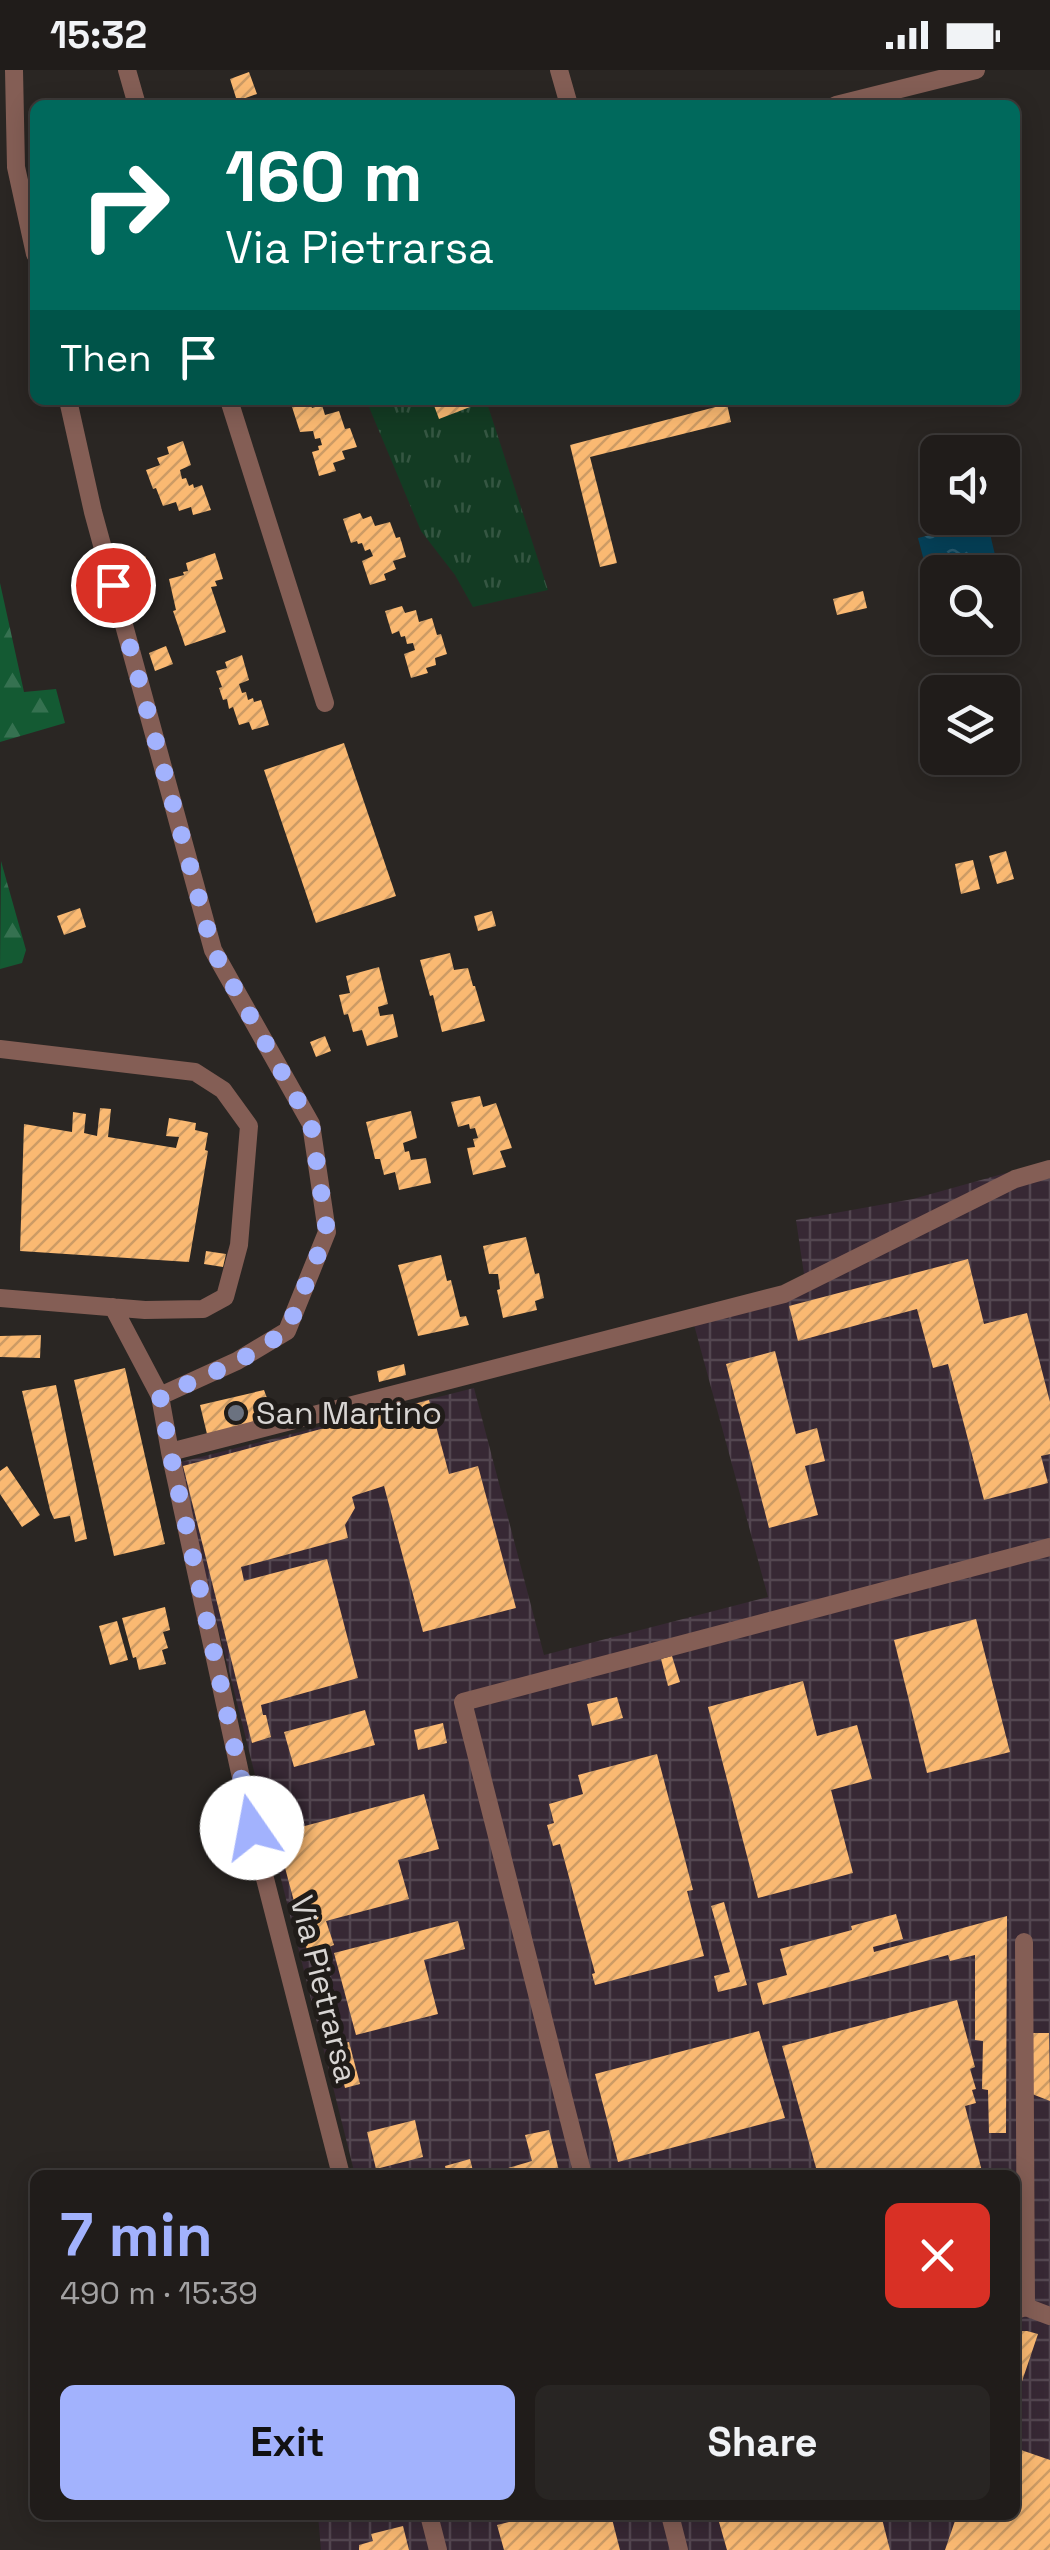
<!DOCTYPE html>
<meta charset="utf-8">
<style>
:root{--surface:#201c1a;--page:#282523;--text:#f1f3f6;--muted:#a2a1a2;--line:#3d3a39;--accent:#a2b2fd}
body{margin:0;font-family:"Space Grotesk",sans-serif;background:var(--page);color:var(--text);height:100vh;display:flex;flex-direction:column;font-size:38px;white-space:nowrap}
*{box-sizing:border-box;margin:0}
p{font-size:32px;color:var(--muted)}
.icon{flex:none;width:55px;height:55px;fill:none;stroke:currentColor;stroke-width:2;stroke-linecap:round;stroke-linejoin:round}
.map{position:relative;flex:1;overflow:hidden}
.side{position:absolute;left:30px;top:2100px;width:990px;height:350px;display:flex;flex-direction:column;background:var(--surface);border-radius:15px;box-shadow:0 5px 25px #0003,0 0 0 2px var(--line)}
.side>*{flex:none}
.hud{position:absolute;left:30px;top:30px;width:990px;height:305px;border-radius:15px;box-shadow:0 5px 25px #0003,0 0 0 2px var(--line);background:#00695c;color:#fff;overflow:hidden}
.controls{position:absolute;left:920px;top:365px;display:grid;gap:20px}
.controls a{display:grid;place-items:center;width:100px;height:100px;border-radius:15px;background:var(--surface);box-shadow:0 5px 25px #0003,0 0 0 2px var(--line);font-size:50px}
.pin{position:absolute;display:grid;place-items:center;width:85px;height:85px;color:#fff;margin:-42px;border:5px solid #fff;border-radius:50%;box-shadow:0 2px 10px #0007}
.me{position:absolute;width:110px;margin:-55px;rotate:348deg;stroke-linejoin:round;filter:drop-shadow(0 0 8px #0008)}
.turn{display:flex;align-items:center;gap:35px;height:210px;padding:0 30px;font-size:45px}
.turn .icon{width:130px;height:130px;stroke-width:2.5}
.turn b{display:block;font-size:70px;line-height:85px}
.then{display:flex;align-items:center;height:95px;padding:0 30px;background:#0003;gap:20px;font-size:38px}
.round{display:grid;place-items:center;flex:none;width:105px;height:105px;border-radius:15px;background:var(--page)}
.headline{display:flex;align-items:center;justify-content:space-between;height:170px;padding:0 30px}
h1{font-size:60px;font-weight:800;line-height:75px;color:var(--accent)}
.primary-button{display:flex;gap:20px;margin-top:auto;padding:20px 30px}
.primary-button a{flex:1;height:115px;border-radius:15px;background:var(--accent);color:#111;font-size:40px;font-weight:800;line-height:115px;text-align:center}
.primary-button a+a{background:var(--page);color:var(--text)}
.status{display:flex;justify-content:space-between;align-items:center;height:70px;padding:0 50px;background:var(--surface);direction:ltr}
.status svg{height:28px;fill:currentColor}
.map>svg:first-child{display:block}
</style>
<div class="status"><b>15:32</b><svg viewBox="0 0 49 12"><path d="M0 12V9h3v3zM5 12V6h3v6zM10 12V3h3v9zM15 12V0h3v12zM26 1h20v11H26zM47 4h2v5h-2z"/></svg></div>
<div class="map">
<svg width="1050" height="2480" viewBox="0 0 1050 2480">
<defs>
<pattern id="industrial-grid" width="8" height="8" patternUnits="userSpaceOnUse" patternTransform="scale(2.5)"><rect width="8" height="8" fill="#372834"/><path d="M0 4h8M4 0v8" fill="none" stroke="#534650"/></pattern>
<pattern id="grass-tufts" width="24" height="20" patternUnits="userSpaceOnUse" patternTransform="scale(2.5)"><rect width="24" height="20" fill="#133b23"/><path d="M3 7l-1-3M5 7V3M7 7l1-3M15 17l-1-3M17 17v-4M19 17l1-3" fill="none" stroke="#355642"/></pattern>
<pattern id="forest-firs" width="22" height="20" patternUnits="userSpaceOnUse" patternTransform="scale(2.5)"><rect width="22" height="20" fill="#145a33"/><path d="M5 1l3.5 6h-7zM16 11l3.5 6h-7z" fill="#357150"/></pattern>
<pattern id="water-ripples" width="26" height="14" patternUnits="userSpaceOnUse" patternTransform="scale(2.5)"><rect width="26" height="14" fill="#06425a"/><path d="M2 4q2-2 4 0t4 0M15 11q2-2 4 0t4 0" fill="none" stroke="#2a5c71"/></pattern>
<pattern id="building-hatch" width="6" height="6" patternUnits="userSpaceOnUse" patternTransform="scale(2.5)"><rect width="6" height="6" fill="#fab972"/><path d="M-1 1l2-2M0 6l6-6M5 7l2-2" fill="none" stroke="#cc9b65"/></pattern>
</defs>
<rect width="100%" height="100%" fill="#2a2623"/>
<path fill="url(#industrial-grid)" d="M1050 1096V2480H321L318 2445H1015V2105H355L177 1393 474 1318 544 1585 768 1527 690 1240 805 1211 796 1150 913 1129 1006 1103 1013 1106Z"/>
<path fill="url(#grass-tufts)" d="M366 330H486L548 520 473 537 455 505 421 461Z"/>
<path fill="url(#forest-firs)" d="M0 513 24 622 56 619 65 653 0 672Z
M1 791 26 880 22 893 0 899Z"/>
<path fill="url(#water-ripples)" d="M987 451 995 485 927 502 918 468Z"/>
<path fill="url(#building-hatch)" d="M249 2 257 24 237 31 230 9Z
M432 330H467L470 337 439 349Z
M309 331 312 338 322 335 325 345 339 341 345 359 350 358 357 377 342 381 345 389 333 393 336 401 319 406 312 382 319 380 318 376 322 375 320 368 315 369 313 361 300 362 292 337Z
M727 334 731 352 590 387 617 493 600 497 570 375Z
M183 371 191 395 180 400 182 409 186 408 189 416 193 414 194 418 202 415 211 440 193 445 191 437 179 441 176 432 163 436 156 418 153 419 146 400 160 395 157 388 169 384 167 377Z
M360 443 363 449 371 446 375 456 390 452 396 468 400 467 406 487 393 491 396 499 384 504 386 510 370 515 362 491 373 486 370 479 365 481 362 473 358 474 357 471 351 473 343 449Z
M215 483 223 509 215 511 217 516 211 517 226 562 185 576 173 541 176 540 169 509 184 505 183 502 188 501 186 493Z
M145 486 150 498 127 507 124 494Z
M863 521 867 538 837 545 833 529Z
M402 536 405 543 416 540 419 552 432 548 437 565 441 564 447 584 435 588 436 595 426 598 428 603 411 608 404 584 415 580 413 573 407 574 405 566 401 567 399 561 392 564 385 541Z
M166 576 173 594 155 601 149 583Z
M242 585 249 610 239 614 242 623 246 622 248 630 253 628 254 632 261 630 269 655 252 660 249 652 239 655 233 637 229 639 227 629 223 630 219 618 222 617 216 601 227 598 225 592Z
M344 673 396 826 316 853 264 700Z
M1006 781 1014 809 997 814 989 786Z
M973 790 980 819 961 824 955 794Z
M80 838 86 857 64 865 57 846Z
M492 841 496 856 478 861 474 846Z
M450 883 454 900 468 898 473 916H475L485 951 442 962 433 925 430 926 420 890Z
M379 897 388 934 378 937 380 946 393 944 398 967 367 976 362 960 353 962 348 944 344 945 339 925 350 923 346 906Z
M325 966 331 981 316 987 310 972Z
M480 1026 483 1037 496 1033 512 1078 500 1081 506 1097 473 1105 467 1078 475 1077 473 1069 478 1068 475 1058 470 1059 469 1054 458 1057 451 1032Z
M100 1038 111 1039 108 1067 176 1078 179 1067 166 1066 169 1048 196 1053 195 1060 208 1063 205 1080 208 1081 189 1192 20 1181 24 1054 72 1062 73 1042 86 1044 84 1063 97 1066Z
M411 1041 417 1068 403 1073 405 1082 409 1081 411 1090 426 1088 431 1113 399 1120 395 1102 384 1105 380 1089H375L366 1052Z
M526 1167 535 1204 539 1203 544 1228 535 1231 537 1240 503 1248 497 1220 500 1219 498 1204H489L483 1176Z
M206 1181 226 1184 223 1197 204 1194Z
M441 1185 447 1211 451 1210 460 1247 466 1246 469 1255 418 1266 398 1195Z
M968 1189 984 1254 1027 1243 1050 1332V1384L1041 1386 1048 1413 984 1430 948 1294 933 1298 917 1239 798 1271 789 1236Z
M41 1265 40 1288 0 1287V1266Z
M775 1281 796 1364 817 1358 825 1391 805 1396 818 1445 769 1458 726 1294Z
M404 1294 406 1305 379 1312 377 1301Z
M125 1298 165 1474 114 1486 74 1310Z
M56 1315 87 1469 75 1472 70 1446 54 1449 50 1440 22 1321Z
M264 1320 270 1336 268 1337 271 1349 207 1364 200 1335Z
M429 1330 449 1404 478 1396 516 1538 423 1562 384 1416 356 1425 352 1427 355 1438 345 1455 348 1468 241 1497 244 1511 327 1489 358 1608 261 1635 263 1645H266L271 1667 252 1673 183 1396Z
M7 1396 40 1445 22 1457 0 1424V1401Z
M165 1537 170 1560 163 1562 168 1578 162 1580 166 1594 139 1600 136 1587 133 1588 122 1548Z
M976 1549 1010 1682 927 1703 894 1570Z
M117 1551 128 1590 110 1595 99 1556Z
M672 1586 680 1612 668 1616 661 1589Z
M803 1611 817 1666 857 1655 872 1709 831 1720 853 1803 758 1828 708 1637Z
M617 1627 623 1648 592 1656 587 1634Z
M365 1640 375 1675 294 1697 284 1662Z
M443 1653 447 1673 418 1680 414 1660Z
M657 1684 693 1820 687 1821 704 1886 595 1915 592 1904 595 1903 560 1774 553 1776 547 1755 554 1753 549 1734 583 1724 578 1705Z
M281 1715 290 1755 301 1757 424 1724 439 1779 398 1790 409 1829 326 1851 334 1875 308 1884 264 1719Z
M724 1832 747 1915 718 1922 714 1906 730 1902 711 1836Z
M896 1844 903 1869 873 1877 874 1882 1007 1846 1006 2063H989L988 2020 982 2019 983 1971 975 1970V1885L950 1891 948 1885 763 1935 757 1913 787 1905 780 1879 852 1860 851 1856Z
M458 1851 465 1879 424 1890 438 1944 356 1965 334 1883Z
M957 1930 975 1997 970 1999 976 2019 972 2020 976 2033 965 2036 983 2105H818L782 1976Z
M759 1961 785 2048 618 2092 595 2004Z
M1033 1963H1049L1050 2031 1032 2024Z
M349 1972 360 2014 345 2018 334 1976Z
M415 2050 423 2087 376 2099 367 2062Z
M549 2060 560 2105H484L532 2091 525 2065Z
M470 2089 474 2105H447L445 2096Z
M1020 2261H1027L1038 2264 1016 2329 1015 2275Z
M1015 2378 1050 2390V2480H945L957 2445H1015Z
M537 2445H611L620 2480H504L497 2455Z
M717 2445H881L890 2480H727Z
M403 2456 409 2480H359V2475L373 2471 371 2464Z"/>
<g fill="none" stroke-linecap="round" stroke-linejoin="round">
<path stroke="#845e55" stroke-width="18" d="M14 0 16 97 35 184
M127 0 137 35
M559 0 569 35
M836 35 976 0
M68 330 93 442 213 880 311 1054 327 1162 287 1261 237 1291 160 1326 170 1382 252 1758 341 2105
M229 330 325 633
M0 979 195 1002 223 1020 249 1056 239 1175 225 1227 203 1239 145 1240 0 1228
M113 1237 160 1326
M170 1382 784 1224 1015 1109 1050 1099
M583 2105 463 1632 1050 1477
M1026 2237 1050 2246
M1015 2240 1026 2237 1024 1872
M429 2445 438 2480
M670 2445 679 2480"/>
</g>
<g fill="none" stroke-linecap="round" stroke-linejoin="round">
<path stroke="#a2b2fd" stroke-width="18" stroke-dasharray="0 32.4" d="M113 515 213 880 311 1054 327 1162 287 1261 237 1292 160 1326 170 1382 252 1758"/>
</g>
<circle fill="#6b7280" stroke="#201c19" stroke-width="4" cx="236" cy="1343" r="10"/>
<g text-anchor="middle" stroke-width="10" stroke-linejoin="round" paint-order="stroke">
<g font-size="32" fill="#d8d5d3" stroke="#201c19" text-anchor="start">
<text x="256" y="1354">San Martino</text>
</g>
<g font-size="32" fill="#d8d5d3" stroke="#201c19">
<text transform="translate(324 1919) rotate(76)" y="11">Via Pietrarsa</text>
</g>
</g>
</svg>
<div class="controls">
<a><svg class="icon" aria-label="sound" viewBox="0 0 24 24"><path d="M4 9h4l5-4v14l-5-4H4zM17 9q2 3 0 6"/></svg></a>
<a><svg class="icon" aria-label="search" viewBox="0 0 24 24"><circle cx="10" cy="10" r="6"/><path d="M15 15l6 6"/></svg></a>
<a><svg class="icon" aria-label="layers" viewBox="0 0 24 24"><path d="M12 4l9 5-9 5-9-5zM3 14l9 5 9-5"/></svg></a>
</div>
<div class="pin" style="left:113px;top:515px;background:#d93025"><svg class="icon" aria-label="arrive" viewBox="0 0 24 24"><path d="M6 21V4h12l-3 4 3 4H6"/></svg></div>
<svg class="me" style="left:252px;top:1758px" viewBox="-20 -20 40 40"><circle r="19" fill="#fff"/><path d="M0-13L10 11 0 6-10 11z" fill="#a2b2fd"/></svg>
<div class="hud">
<div class="turn"><svg class="icon" aria-label="right" viewBox="0 0 24 24"><path d="M7 20v-9h11M14 6l5 5-5 5"/></svg><div><b>160 m</b>Via Pietrarsa</div></div>
<div class="then">Then<svg class="icon" aria-label="arrive" viewBox="0 0 24 24"><path d="M6 21V4h12l-3 4 3 4H6"/></svg></div>
</div>
<section class="side">
<div class="headline"><div><h1>7 min</h1><p>490 m · 15:39</p></div><a class="round" style="background:#d93025;color:#fff"><svg class="icon" aria-label="close" viewBox="0 0 24 24"><path d="M6 6l12 12M18 6L6 18"/></svg></a></div>
<div class="primary-button"><a>Exit</a><a>Share</a></div>
</section>
</div>
